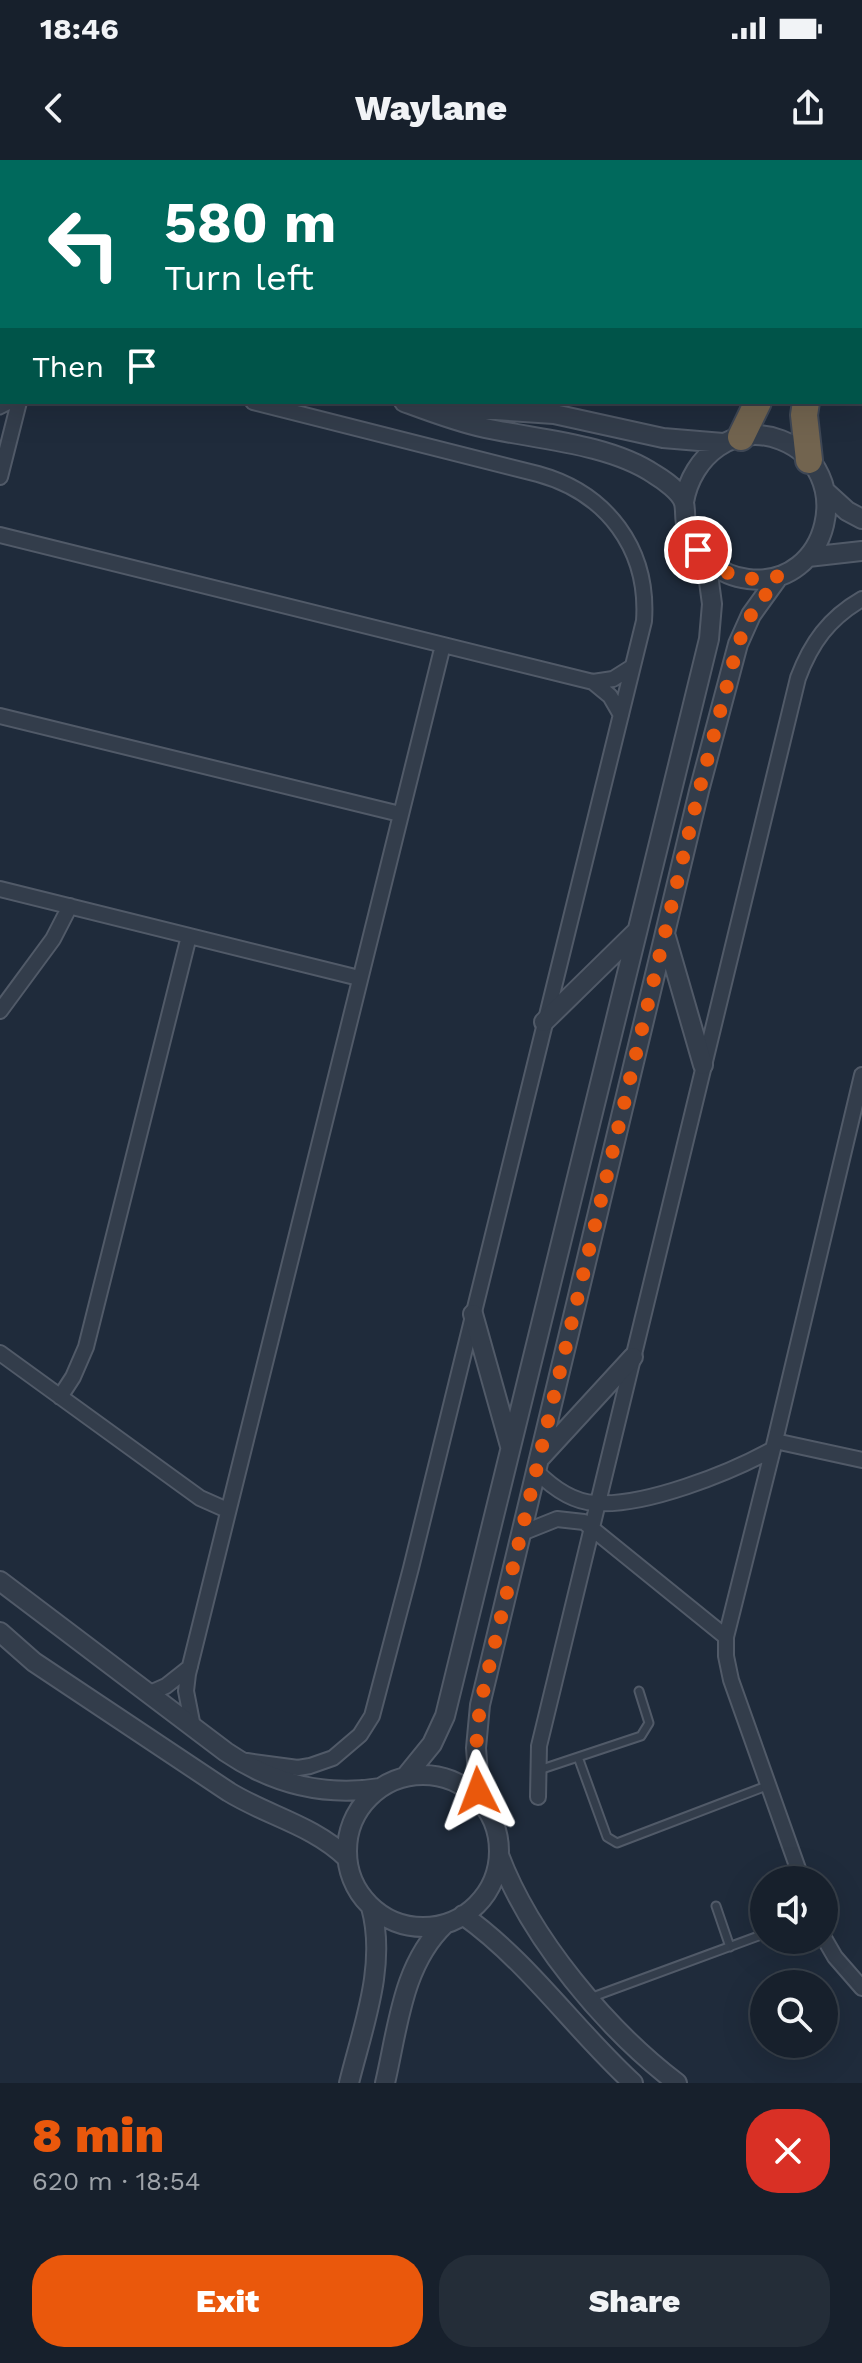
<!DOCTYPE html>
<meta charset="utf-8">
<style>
:root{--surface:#17202c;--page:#242d38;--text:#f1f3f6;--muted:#9ea3a9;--line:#363e48;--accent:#ea580c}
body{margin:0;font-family:"Work Sans",sans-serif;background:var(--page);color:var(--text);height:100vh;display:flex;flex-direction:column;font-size:30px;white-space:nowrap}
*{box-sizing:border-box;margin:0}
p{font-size:26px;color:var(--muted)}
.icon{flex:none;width:44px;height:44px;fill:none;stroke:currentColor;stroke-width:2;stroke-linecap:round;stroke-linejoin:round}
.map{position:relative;height:1923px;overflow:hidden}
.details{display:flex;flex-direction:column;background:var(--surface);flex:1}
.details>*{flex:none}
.guide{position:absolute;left:0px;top:0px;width:862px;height:244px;box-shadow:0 8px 32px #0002,0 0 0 2px var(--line);background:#00695c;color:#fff;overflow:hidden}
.tools{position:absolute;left:750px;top:1706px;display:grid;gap:16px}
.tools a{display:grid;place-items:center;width:88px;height:88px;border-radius:50%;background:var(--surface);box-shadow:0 8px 32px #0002,0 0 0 2px var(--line);font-size:40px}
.pin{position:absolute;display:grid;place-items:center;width:68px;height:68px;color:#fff;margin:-34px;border:4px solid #fff;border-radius:50%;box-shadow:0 2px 8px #0007}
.me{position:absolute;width:88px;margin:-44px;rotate:357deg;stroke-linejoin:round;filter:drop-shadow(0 0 6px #0008)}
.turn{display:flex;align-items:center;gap:28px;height:168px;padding:0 32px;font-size:36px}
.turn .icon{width:104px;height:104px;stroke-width:2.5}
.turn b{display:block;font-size:56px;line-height:68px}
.then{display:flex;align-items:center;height:76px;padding:0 32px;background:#0003;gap:16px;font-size:30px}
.round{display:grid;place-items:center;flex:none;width:84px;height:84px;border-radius:32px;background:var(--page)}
.headline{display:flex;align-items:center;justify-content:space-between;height:136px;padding:0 32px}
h1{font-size:48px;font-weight:800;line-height:60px;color:var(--accent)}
.action{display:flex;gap:16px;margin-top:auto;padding:16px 32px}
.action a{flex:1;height:92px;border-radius:32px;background:var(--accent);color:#fff;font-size:32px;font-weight:800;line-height:92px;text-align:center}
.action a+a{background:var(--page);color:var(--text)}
.status{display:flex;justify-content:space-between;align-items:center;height:56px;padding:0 40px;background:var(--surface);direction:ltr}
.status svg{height:22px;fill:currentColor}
header{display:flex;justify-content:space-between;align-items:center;height:104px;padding:0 32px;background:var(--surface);font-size:36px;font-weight:800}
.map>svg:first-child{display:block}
</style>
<div class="status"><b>18:46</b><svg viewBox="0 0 49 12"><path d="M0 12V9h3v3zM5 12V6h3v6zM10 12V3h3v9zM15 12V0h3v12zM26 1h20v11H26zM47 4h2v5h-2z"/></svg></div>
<header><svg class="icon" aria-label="back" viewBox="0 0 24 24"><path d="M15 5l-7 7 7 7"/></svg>Waylane<svg class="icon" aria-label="share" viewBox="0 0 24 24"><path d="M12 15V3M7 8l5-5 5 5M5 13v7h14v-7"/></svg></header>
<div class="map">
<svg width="862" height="1923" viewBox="0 0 862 1923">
<rect width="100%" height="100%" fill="#1f2b3b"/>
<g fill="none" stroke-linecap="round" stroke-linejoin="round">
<defs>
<path id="service" d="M0 250 16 242
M578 1597 607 1677 617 1683 769 1625
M539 1610 641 1576 649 1563 639 1531
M716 1746 730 1787
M590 1838 764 1774"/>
<path id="minor" d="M0 178 2 179
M0 317 19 242
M0 375 593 522 613 519 632 507
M593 522 610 536 621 555
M0 556 400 654
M0 729 359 818
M0 851 53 779 70 746
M0 1193 200 1338 227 1350
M60 1237 73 1217 86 1187 189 776
M775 1281 862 1300
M536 1311C552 1327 572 1342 595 1343 644 1347 730 1313 773 1289
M522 1373 557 1359 584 1362 726 1477
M148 1534 166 1526 190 1507
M193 1567 186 1531 188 1514 443 485
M247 1601 298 1608 310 1606 333 1598 360 1575 372 1556 411 1408 644 461C649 389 607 333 538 314L253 242
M538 1637 539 1586 798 518C811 483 829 458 862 439
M802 1720 731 1520 726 1496V1477L775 1281 862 915
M824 1778 835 1797 862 1828"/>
<path id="tertiary" d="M0 142H2
M404 242C431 252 457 262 485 268 536 279 610 284 654 314 664 320 681 332 684 343 686 351 684 359 687 367 695 395 720 416 748 419 830 429 858 310 781 280 734 262 692 296 684 342
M437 246 554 254 663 278 723 283
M825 331 847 351 862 359
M808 397 862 391
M666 777 703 905
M544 862 637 771
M473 1154 510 1286
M541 1297 633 1197
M0 1421 226 1592C273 1624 323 1637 380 1628
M0 1472 34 1502 229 1632C268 1656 313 1665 347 1698
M347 1691a76 76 0 1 1 152 0a76 76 0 1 1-152 0Z
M406 1616 432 1584 445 1556 709 479 712 444 706 399
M480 1640 476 1588 480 1545 699 631 738 484 751 455 779 416
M499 1695C530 1778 606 1869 677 1923
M463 1755C529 1802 574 1869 633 1923
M349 1923C363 1866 387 1805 371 1747
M385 1923C398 1868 402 1805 445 1764"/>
<path id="motorway" d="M605 0 611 2
M837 0 845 2
M860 63 862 64
M860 146 862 144
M806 242 804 255 809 300
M741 277 758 242"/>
</defs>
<use href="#service" stroke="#515a68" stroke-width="11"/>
<use href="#minor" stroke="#515a68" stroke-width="18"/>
<use href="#tertiary" stroke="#515a68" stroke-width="22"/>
<use href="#motorway" stroke="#3e4755" stroke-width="30"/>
<use href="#service" stroke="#333d4b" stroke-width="7"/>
<use href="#minor" stroke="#333d4b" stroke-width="14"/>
<use href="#tertiary" stroke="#333d4b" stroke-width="18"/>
<use href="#motorway" stroke="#72644f" stroke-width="26"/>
</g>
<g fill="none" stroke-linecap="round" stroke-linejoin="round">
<path stroke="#ea580c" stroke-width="14" stroke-dasharray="0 25.2" d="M478 1631 476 1588 480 1545 699 631 738 484 751 455 779 416C747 424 719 415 698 390"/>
</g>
</svg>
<div class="tools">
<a><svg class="icon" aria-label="sound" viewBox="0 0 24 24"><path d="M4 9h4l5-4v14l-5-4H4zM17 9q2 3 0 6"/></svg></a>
<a><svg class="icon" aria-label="search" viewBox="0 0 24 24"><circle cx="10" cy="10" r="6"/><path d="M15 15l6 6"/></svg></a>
</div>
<div class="pin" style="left:698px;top:390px;background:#d93025"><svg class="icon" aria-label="arrive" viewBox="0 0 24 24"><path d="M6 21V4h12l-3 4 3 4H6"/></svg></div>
<svg class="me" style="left:478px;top:1631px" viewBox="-20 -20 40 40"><path d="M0-17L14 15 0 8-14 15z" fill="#ea580c" stroke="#fff" stroke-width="4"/></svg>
<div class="guide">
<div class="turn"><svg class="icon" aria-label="left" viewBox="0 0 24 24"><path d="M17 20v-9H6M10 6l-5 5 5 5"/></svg><div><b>580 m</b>Turn left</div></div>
<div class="then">Then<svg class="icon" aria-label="arrive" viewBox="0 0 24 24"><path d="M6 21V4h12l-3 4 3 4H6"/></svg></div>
</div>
</div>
<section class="details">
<div class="headline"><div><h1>8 min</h1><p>620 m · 18:54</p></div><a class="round" style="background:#d93025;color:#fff"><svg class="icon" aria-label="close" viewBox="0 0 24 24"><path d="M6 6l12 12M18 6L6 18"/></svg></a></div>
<div class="action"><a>Exit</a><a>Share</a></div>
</section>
